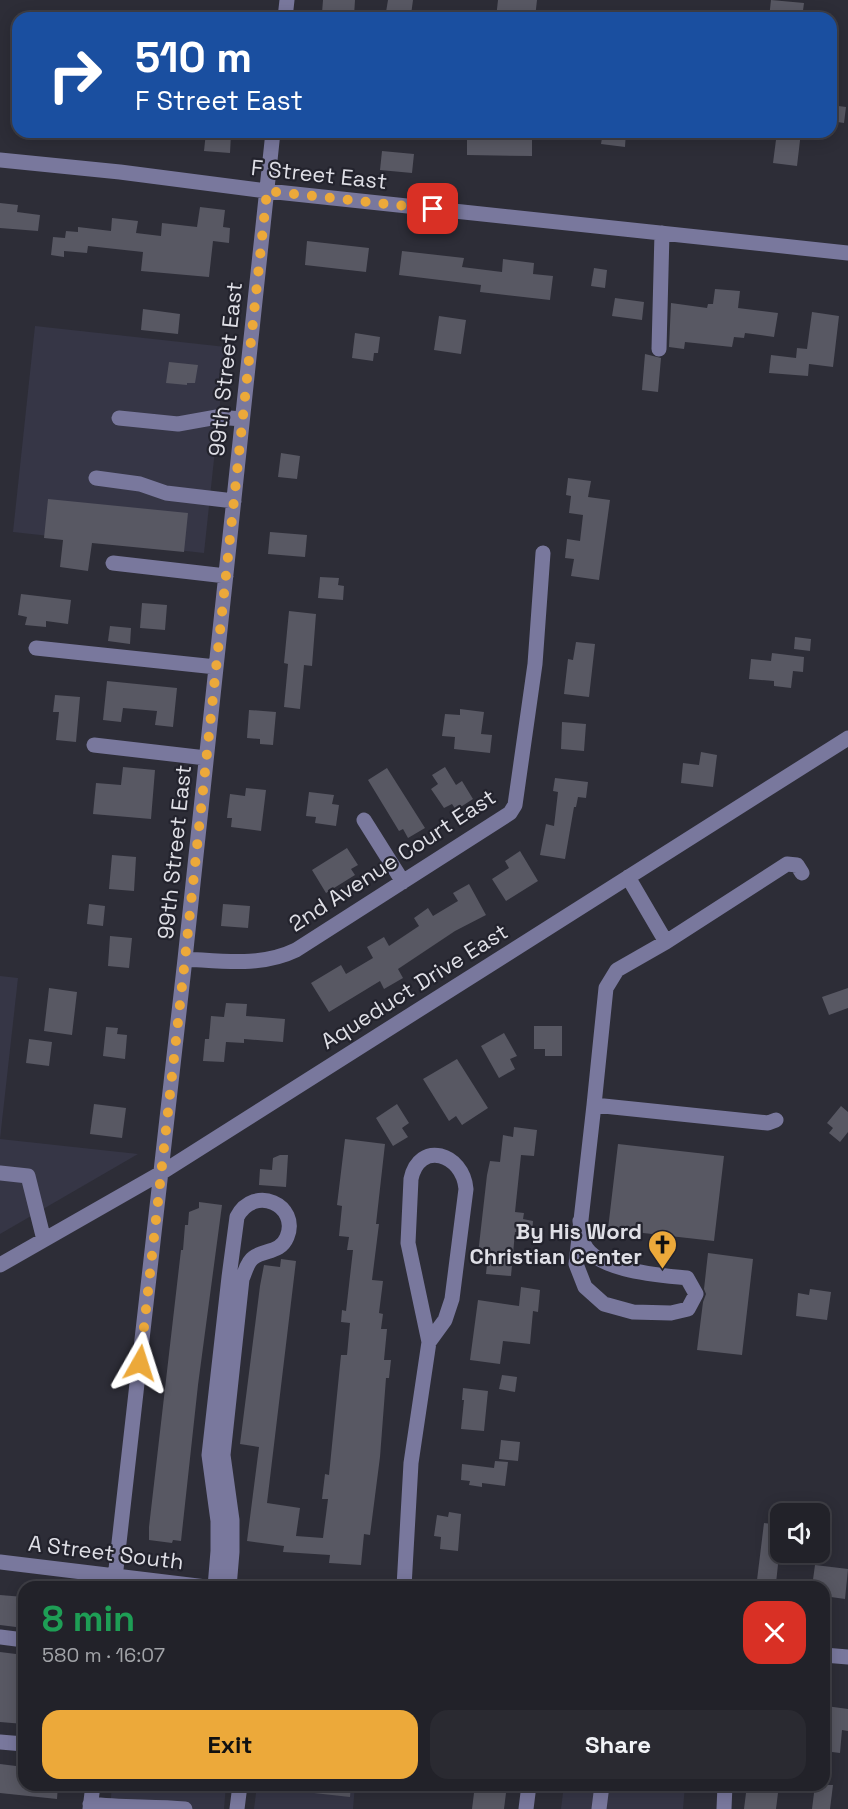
<!DOCTYPE html>
<meta charset="utf-8">
<style>
:root{--surface:#222229;--page:#2a2a31;--text:#f1f3f6;--muted:#a2a4a8;--line:#3f3f46;--accent:#eca93a}
body{margin:0;font-family:"Space Grotesk",sans-serif;background:var(--page);color:var(--text);height:100vh;display:flex;flex-direction:column;font-size:22px;white-space:nowrap}
*{box-sizing:border-box;margin:0}
p{font-size:20px;color:var(--muted)}
.icon{flex:none;width:33px;height:33px;fill:none;stroke:currentColor;stroke-width:2;stroke-linecap:round;stroke-linejoin:round}
.map{position:relative;flex:1;overflow:hidden}
.drawer{position:absolute;left:18px;top:1581px;width:812px;height:210px;display:flex;flex-direction:column;background:var(--surface);border-radius:18px;box-shadow:0 3px 15px #0003,0 0 0 2px var(--line)}
.drawer>*{flex:none}
.top-card{position:absolute;left:12px;top:12px;width:825px;height:126px;border-radius:18px;box-shadow:0 3px 15px #0003,0 0 0 2px var(--line);background:#1a4fa0;color:#fff;overflow:hidden}
.tools{position:absolute;left:770px;top:1503px;display:grid;gap:12px}
.tools a{display:grid;place-items:center;width:60px;height:60px;border-radius:12px;background:var(--surface);box-shadow:0 3px 15px #0003,0 0 0 2px var(--line);font-size:30px}
.pin{position:absolute;display:grid;place-items:center;width:51px;height:51px;color:#fff;margin:-26px;border-radius:12px;box-shadow:0 3px 9px #0006}
.me{position:absolute;width:66px;margin:-33px;rotate:6deg;stroke-linejoin:round;filter:drop-shadow(0 0 4px #0008)}
.turn{display:flex;align-items:center;gap:21px;height:126px;padding:0 24px;font-size:27px}
.turn .icon{width:78px;height:78px;stroke-width:2.5}
.turn b{display:block;font-size:42px;line-height:51px}
.round{display:grid;place-items:center;flex:none;width:63px;height:63px;border-radius:18px;background:var(--page)}
.headline{display:flex;align-items:center;justify-content:space-between;height:102px;padding:0 24px}
h1{font-size:36px;font-weight:800;line-height:45px;color:#1e9e55}
.cta{display:flex;gap:12px;margin-top:auto;padding:12px 24px}
.cta a{flex:1;height:69px;border-radius:18px;background:var(--accent);color:#111;font-size:24px;font-weight:800;line-height:69px;text-align:center}
.cta a+a{background:var(--page);color:var(--text)}
.map>svg:first-child{display:block}
</style>
<div class="map">
<svg width="848" height="1809" viewBox="0 0 848 1809">
<rect width="100%" height="100%" fill="#2d2d37"/>
<path fill="#363646" d="M35 326 226 347 204 553 13 532Z
M0 976 18 978 0 1139 138 1154 0 1234Z
M112 1785H226L224 1809H110Z
M257 1785H355L353 1809H254Z
M564 1785H685L683 1809H561Z"/>
<path fill="#585863" d="M323 0H355L354 16 322 13Z
M388 0H413L411 15 386 12Z
M498 0H537L535 18H496Z
M771 0 804 3 802 18H769Z
M831 105 846 107 844 123 831 121Z
M206 132 231 134 230 153 204 151Z
M467 132H532V156L467 155Z
M603 132H626L625 147 601 144Z
M777 132H801L797 166 773 163Z
M382 151 414 154 412 173 380 170Z
M0 203 18 205 17 212 40 215 38 231 0 228Z
M200 207 225 210 223 227 230 228 229 243 213 241 209 277 141 271 143 252 88 246 87 253 64 251V257L51 255 53 237 65 238 66 231 78 232V227L111 231 112 218 138 221 136 233 161 236 162 223 197 227Z
M307 241 369 248 366 272 305 265Z
M402 251 464 258 462 267 502 272 503 259 534 263 533 274 553 276 550 300 480 292 481 285 399 275Z
M594 268 607 270 605 288 591 286Z
M715 289 740 291 738 308 778 313 774 337 745 333 744 338 734 337 732 347 685 342 684 349 669 347 671 303 707 308 708 304H713Z
M615 298 644 302 642 320 612 316Z
M143 309 180 314 178 334 141 330Z
M812 312 839 316 833 367 809 364 808 376 769 373 771 355 796 358 797 348 807 349Z
M439 316 466 320 461 354 434 350Z
M355 333 380 337 378 353H374L373 361 352 358Z
M645 354 661 358 658 392 642 390Z
M169 362 198 365 195 383H187V385L166 383Z
M281 453 300 456 297 479 278 477Z
M568 478 591 481 588 497 610 500 599 580 571 576 574 559 565 558 567 539 580 541 583 515 569 513 571 496 566 495Z
M48 499 188 513 184 552 92 543 88 571 60 567 63 540 44 538Z
M270 532 307 535 305 557 268 554Z
M320 577 339 578 338 585 344 586 343 600 318 598Z
M21 594 71 600 68 624 46 621V627L25 625 27 617 18 615Z
M142 603 167 605 165 630 140 628Z
M289 611 316 614 312 666 304 665 300 709 284 707 288 664 284 663Z
M110 626 131 628 130 644 108 641Z
M795 637 811 639 810 651 794 649Z
M576 642 595 644 589 697 564 694 568 659 573 660Z
M772 653 804 657 803 672 793 671 791 688 774 686V681L749 679 751 659 771 661Z
M107 681 177 688 173 727 155 725 157 711 123 708 121 722 103 720Z
M55 695 80 697 76 742 56 740 59 712H53Z
M460 709 484 712 481 734 492 735 490 753 454 749 455 737 442 736 445 714 460 715Z
M249 710 276 712 273 745 260 744V739L247 738Z
M562 722 586 724 584 751 561 749Z
M701 752 717 755 713 787 681 783 683 763 699 765Z
M123 767 155 770 151 819 93 814 96 783 121 785Z
M445 767 456 785 462 781 473 799 456 810 452 804 444 808 431 789 438 784 432 775Z
M387 768 425 828 408 838 403 829 399 831 368 780Z
M555 778 588 782 586 798 578 797 576 807H574L565 859 540 855 546 824 554 826 558 792 553 791Z
M246 788 266 790 261 831 231 827 232 818H227L230 794 245 796Z
M309 792 334 795 332 804 339 805 336 826 315 823 316 817 306 816Z
M347 848 358 865 351 869 355 875 326 893 312 870Z
M520 851 538 881 506 901 492 879 509 868 505 861Z
M112 855 136 857 134 891 109 889Z
M469 884 486 915 455 931 398 969 403 978 384 989 380 981 329 1012 311 983 341 965 346 974 373 958 367 947 384 937 389 946 419 926 414 918 428 908 433 916 458 901 453 893Z
M89 904 105 906 103 926 87 924Z
M223 904 250 906 248 928 221 926Z
M110 936 132 938 129 968 108 966Z
M49 988 77 992 72 1035 44 1031Z
M848 988V1008L829 1015 822 997Z
M226 1003 247 1004 246 1016 285 1019 283 1042 244 1039V1043L226 1042 224 1062 203 1061 205 1039H209L211 1016 224 1017Z
M534 1026H562V1056H545V1049H534Z
M106 1027 118 1028 117 1034 127 1035 125 1059 103 1056Z
M504 1033 517 1056 510 1059 515 1069 499 1078 481 1046Z
M29 1039 52 1042 49 1066 26 1063Z
M457 1059 488 1108 462 1125 456 1116 449 1121 423 1079Z
M94 1104 126 1108 122 1138 90 1134Z
M397 1104 409 1123 402 1128 408 1137 393 1146 376 1118Z
M841 1106 848 1112V1132L840 1142 829 1133 833 1128 827 1123Z
M514 1127 537 1130 534 1156 521 1155 515 1212 524 1213 523 1219 533 1221 532 1234 515 1232 511 1276 486 1274 487 1264 477 1263 487 1175 490 1161 500 1162 503 1135 513 1137Z
M345 1139 385 1144 376 1224H379L372 1280 383 1281 379 1313 383 1314 381 1329H387L384 1360H391L389 1378H386L380 1457 370 1535 364 1534 361 1565 329 1563 330 1555 283 1552 284 1546 247 1541 259 1447 240 1444 260 1286 264 1265 280 1267 281 1259 296 1261 267 1503 300 1508 296 1536 323 1538 328 1499H322L325 1474 329 1475 341 1355H347L350 1323 341 1322 342 1310 346 1311 353 1250H347L349 1237 339 1236 342 1206 337 1205Z
M618 1144 724 1156 714 1241 608 1229Z
M280 1155H288L286 1187 259 1185 260 1169 272 1170 273 1158Z
M199 1202 222 1205 198 1385 181 1541 173 1540 172 1543 149 1540V1527L181 1250H183L185 1225H188L189 1212 199 1208Z
M708 1253 753 1259 742 1355 697 1350 703 1302 706 1294 704 1289Z
M521 1287 540 1290 538 1312 533 1311 530 1344 503 1341 500 1364 470 1360 478 1300 519 1306Z
M810 1289 831 1292 827 1320 796 1316 798 1293 809 1295Z
M502 1375 517 1377 515 1392 499 1389Z
M463 1388 488 1391 484 1431 461 1429 464 1400H462Z
M501 1440 520 1442 518 1461 499 1459Z
M495 1461 508 1462 505 1486 482 1483V1487L469 1485 470 1481 461 1480 462 1464 494 1468Z
M449 1512 461 1514 458 1551 440 1549 441 1537 434 1536 437 1515 448 1517Z
M764 1523 780 1525V1546L776 1583 757 1580Z
M815 1565 848 1569 845 1599 824 1596V1587H812Z
M0 1595 24 1597V1628L0 1625Z
M0 1652 24 1655V1724L0 1722Z
M826 1706 848 1709V1731L842 1730 840 1753 824 1751Z
M0 1764 24 1767V1785H58L57 1799 0 1793Z
M315 1785H351L350 1797 314 1793Z
M475 1785H507L504 1809H472Z
M747 1785H779L776 1809H744Z
M815 1785H833L830 1809H812Z"/>
<g fill="none" stroke-linecap="round" stroke-linejoin="round">
<path stroke="#79789d" stroke-width="15" d="M285 18 287 0
M0 160 120 172 267 191 848 253
M659 349 662 233
M119 418 178 424 217 417 242 419
M96 478 140 484 166 493 234 501
M113 563 226 576
M36 648 216 667
M94 745 206 758
M364 820 403 882
M628 877 666 942 617 970 606 988 594 1105 768 1123 776 1120
M666 942 787 864 797 865 802 873
M185 959C223 961 261 967 296 950L510 813 515 805 535 664 543 553
M0 1173 28 1176 44 1240
M580 1221C581 1228 582 1237 584 1244 596 1271 660 1275 687 1278L696 1294 688 1309 671 1313 633 1312 604 1304 585 1287 576 1264 594 1105
M0 1265 161 1173 848 738
M0 1562 206 1587
M114 1587 185 959 273 132
M215 1587 218 1551V1521L209 1455 229 1277 237 1217C254 1184 300 1205 287 1237 280 1254 264 1249 253 1258 247 1262 245 1273 242 1279L223 1455 232 1520V1552L229 1587
M404 1587 411 1463 429 1342 408 1243 411 1179C419 1140 463 1153 466 1189L452 1299 445 1320 429 1342
M0 1637 24 1640
M824 1655 848 1657
M0 1742 24 1744
M635 1785H636
M90 1804C122 1808 153 1806 185 1809
M90 1809 93 1785
M237 1809 240 1785
M526 1809 529 1785
M599 1809 602 1785
M724 1809 725 1785"/>
</g>
<g fill="none" stroke-linecap="round" stroke-linejoin="round">
<path stroke="#eca93a" stroke-width="10" stroke-dasharray="0 18" d="M140 1363 185 959 267 191 433 209"/>
</g>
<defs>
<symbol id="church-pin" viewBox="-11 -11 22 30"><path d="M0 17L-7.5 6A9.5 9.5 0 1 1 7.5 6Z" fill="#eca93a" stroke="#23232d"/><path d="M-1.2-6h2.4v3.5h3.3v2.4h-3.3V6h-2.4V-.1h-3.3v-2.4h3.3Z" fill="#111"/></symbol>
</defs>
<g fill-rule="evenodd">
<use href="#church-pin" x="646" y="1228" width="33" height="45"/>
</g>
<g text-anchor="middle" stroke-width="4.5" stroke-linejoin="round" paint-order="stroke">
<g font-size="22" fill="#dfdfe6" stroke="#23232d">
<text transform="translate(319 174) rotate(6)" y="8">F Street East</text>
<text transform="translate(225 369) rotate(-84)" y="8">99th Street East</text>
<text transform="translate(174 852) rotate(-84)" y="8">99th Street East</text>
<text transform="translate(392 860) rotate(-33)" y="8">2nd Avenue Court East</text>
<text transform="translate(414 986) rotate(-32)" y="8">Aqueduct Drive East</text>
<text transform="translate(106 1552) rotate(7)" y="8">A Street South</text>
</g>
<g font-size="22" font-weight="bold" fill="#dfdfe6" stroke="#23232d" text-anchor="end">
<text x="642" y="1239">By His Word<tspan x="642" dy="25">Christian Center</tspan></text>
</g>
</g>
</svg>
<div class="tools">
<a><svg class="icon" aria-label="sound" viewBox="0 0 24 24"><path d="M4 9h4l5-4v14l-5-4H4zM17 9q2 3 0 6"/></svg></a>
</div>
<div class="pin" style="left:433px;top:209px;background:#d93025"><svg class="icon" aria-label="arrive" viewBox="0 0 24 24"><path d="M6 21V4h12l-3 4 3 4H6"/></svg></div>
<svg class="me" style="left:140px;top:1363px" viewBox="-20 -20 40 40"><path d="M0-17L14 15 0 8-14 15z" fill="#eca93a" stroke="#fff" stroke-width="4"/></svg>
<div class="top-card">
<div class="turn"><svg class="icon" aria-label="right" viewBox="0 0 24 24"><path d="M7 20v-9h11M14 6l5 5-5 5"/></svg><div><b>510 m</b>F Street East</div></div>
</div>
<section class="drawer">
<div class="headline"><div><h1>8 min</h1><p>580 m · 16:07</p></div><a class="round" style="background:#d93025;color:#fff"><svg class="icon" aria-label="close" viewBox="0 0 24 24"><path d="M6 6l12 12M18 6L6 18"/></svg></a></div>
<div class="cta"><a>Exit</a><a>Share</a></div>
</section>
</div>
